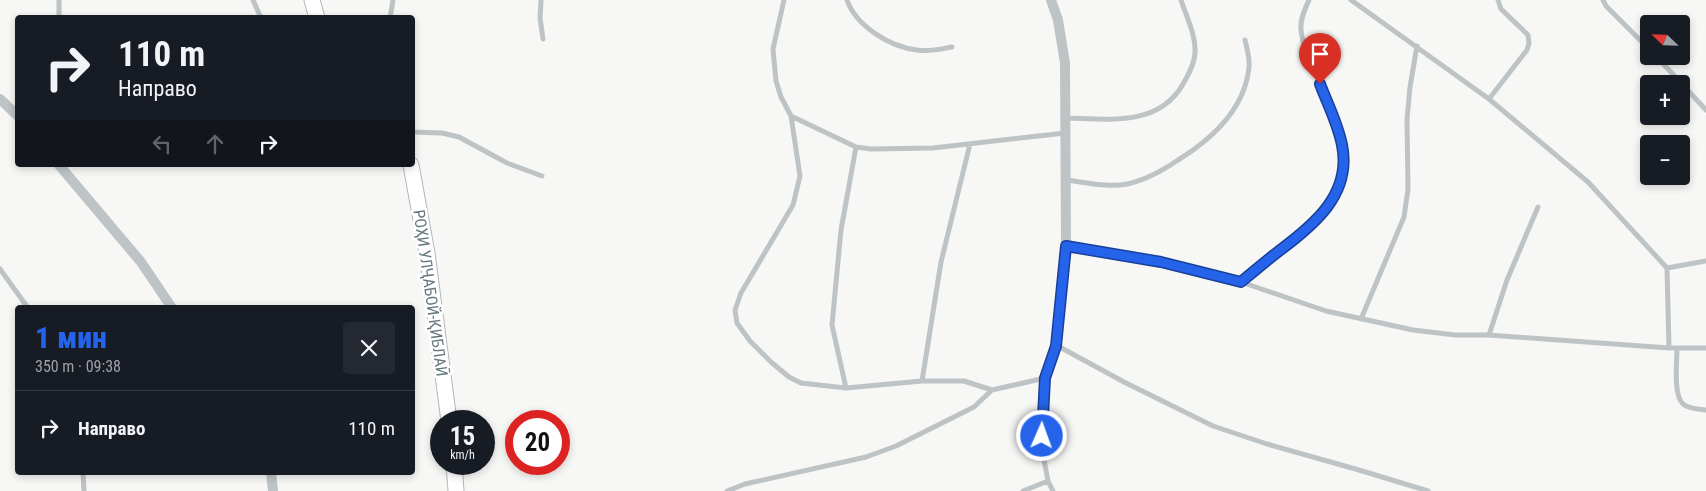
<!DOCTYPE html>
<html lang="ru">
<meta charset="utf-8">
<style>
:root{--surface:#171b24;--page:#242831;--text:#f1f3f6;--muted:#9ea1a6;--line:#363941;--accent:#2563eb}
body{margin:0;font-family:"Roboto Condensed",sans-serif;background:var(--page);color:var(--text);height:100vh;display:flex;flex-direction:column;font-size:19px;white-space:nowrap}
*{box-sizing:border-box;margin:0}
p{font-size:16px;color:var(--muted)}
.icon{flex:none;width:28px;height:28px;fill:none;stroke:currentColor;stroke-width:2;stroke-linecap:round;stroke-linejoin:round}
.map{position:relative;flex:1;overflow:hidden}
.panel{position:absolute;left:15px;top:305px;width:400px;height:170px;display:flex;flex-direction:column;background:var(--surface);border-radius:5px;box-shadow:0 2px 8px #0003}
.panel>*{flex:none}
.guide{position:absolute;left:15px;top:15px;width:400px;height:152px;border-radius:5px;box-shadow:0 2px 8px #0003;background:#171b24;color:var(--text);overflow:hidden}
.needle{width:32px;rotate:293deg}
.fabs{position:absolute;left:1640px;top:15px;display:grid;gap:10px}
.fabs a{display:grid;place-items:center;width:50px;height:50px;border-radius:5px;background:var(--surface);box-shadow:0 2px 8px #0003;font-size:25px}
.speed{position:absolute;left:430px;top:410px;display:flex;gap:10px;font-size:25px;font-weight:700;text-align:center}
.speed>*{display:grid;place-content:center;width:65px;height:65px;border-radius:50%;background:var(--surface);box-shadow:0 2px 8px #0003;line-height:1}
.speed small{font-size:12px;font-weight:400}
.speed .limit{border:8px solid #d22;background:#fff;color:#111}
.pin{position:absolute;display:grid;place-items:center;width:42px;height:42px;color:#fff;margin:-51px -21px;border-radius:50% 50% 50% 0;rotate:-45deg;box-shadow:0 0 5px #0007}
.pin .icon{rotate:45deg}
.me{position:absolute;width:55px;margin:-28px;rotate:2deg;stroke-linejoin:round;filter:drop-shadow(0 0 4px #0008)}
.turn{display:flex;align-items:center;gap:18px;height:105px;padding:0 20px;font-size:22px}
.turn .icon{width:65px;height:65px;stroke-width:2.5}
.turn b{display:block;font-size:35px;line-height:42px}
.lanes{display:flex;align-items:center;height:48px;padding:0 20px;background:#0003;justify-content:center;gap:25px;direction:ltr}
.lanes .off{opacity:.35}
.round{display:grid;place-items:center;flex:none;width:52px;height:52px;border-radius:5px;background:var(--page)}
.overview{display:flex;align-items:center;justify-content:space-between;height:85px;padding:0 20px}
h1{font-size:30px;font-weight:800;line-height:38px;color:var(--accent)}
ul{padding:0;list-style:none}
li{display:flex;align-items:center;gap:15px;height:75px;padding:0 20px;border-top:1px solid var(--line)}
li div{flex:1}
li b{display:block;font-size:19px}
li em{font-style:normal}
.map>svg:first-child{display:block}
</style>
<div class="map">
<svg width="1706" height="491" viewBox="0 0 1706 491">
<rect width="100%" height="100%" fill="#f7f7f5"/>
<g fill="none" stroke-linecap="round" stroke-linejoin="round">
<defs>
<path id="secondary" d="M312 0 317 18
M411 165 427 253 449 421
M454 464 456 491"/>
</defs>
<use href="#secondary" stroke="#b1b8bb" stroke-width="17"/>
<path stroke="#bec4c6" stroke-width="5" d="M59 0V18
M253 0 261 18
M541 0 540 18 543 39
M784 0 773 49 776 81 781 97 791 116 800 176 793 205 741 293 735 310 737 323 750 341 771 362 789 377 801 383 846 388 922 381H964L992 390
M847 0C856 26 890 47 917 50 929 52 941 49 952 47
M1351 0 1489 99
M1498 0 1501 9 1528 35 1529 43 1527 50 1489 99 1588 182 1667 268 1669 348
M1603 0 1606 6 1649 49
M390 18 393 0
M1656 56 1706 110
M791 116 856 147 871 149 933 148 1065 133
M1065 118C1108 119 1159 127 1183 84 1189 74 1195 63 1195 52 1196 35 1186 16 1181 0
M412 132 442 133 459 137 507 163 542 176
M1066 180C1085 182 1108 188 1127 184 1146 180 1162 171 1178 160 1212 139 1245 109 1249 67 1250 58 1247 49 1245 40
M1667 268 1706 261
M0 269 28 308
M1241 282C1253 272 1266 261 1279 251 1294 240 1310 229 1323 214 1365 167 1332 114 1312 65 1308 54 1301 41 1301 29 1300 19 1305 9 1309 0
M1361 319 1404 217 1408 189 1407 119 1410 87 1417 46
M1489 335 1507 280 1538 207
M1056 345 1124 382 1213 426 1267 444 1359 470 1428 491
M1677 348C1677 361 1673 395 1683 404 1688 409 1699 409 1706 410
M922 381 941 262 970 144
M846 388 832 325 841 230 856 147
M83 472 84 491
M727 491 745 484 866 457 896 446 974 407 992 390 1045 378
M1023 491 1048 481
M1053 491 1048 481 1042 449 1043 409 1045 378 1056 345 1066 246 1161 261 1241 282 1326 311 1413 330 1455 335H1489L1669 348H1706"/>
<path stroke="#bec4c6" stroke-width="10" d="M1051 0 1058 20 1065 63 1066 246
M0 99 18 116
M59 165 141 262 172 308
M271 472 273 491"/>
<use href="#secondary" stroke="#fff" stroke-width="15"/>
</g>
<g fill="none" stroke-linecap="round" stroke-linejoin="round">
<defs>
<path id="route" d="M1042 436 1045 378 1056 346 1066 246 1161 262 1241 282C1253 272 1266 261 1279 251 1314 225 1352 194 1342 145 1338 124 1328 105 1320 84"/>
</defs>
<use href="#route" stroke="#184099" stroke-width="12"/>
<use href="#route" stroke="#2563eb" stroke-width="9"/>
</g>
<g text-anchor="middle" stroke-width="5" stroke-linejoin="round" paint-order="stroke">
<g font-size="16" fill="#64777e" stroke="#fff">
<text transform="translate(431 293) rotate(82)" y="6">РОҲИ УЛҶАБОЙ-ҚИБЛАӢ</text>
</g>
</g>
</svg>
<div class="fabs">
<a><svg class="needle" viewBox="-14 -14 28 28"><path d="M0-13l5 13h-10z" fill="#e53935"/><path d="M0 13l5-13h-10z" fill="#9ea1a6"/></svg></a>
<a>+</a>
<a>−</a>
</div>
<div class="speed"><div>15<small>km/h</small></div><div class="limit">20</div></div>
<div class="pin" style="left:1320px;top:84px;background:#d93025"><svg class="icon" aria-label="arrive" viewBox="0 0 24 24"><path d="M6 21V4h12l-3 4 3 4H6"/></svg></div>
<svg class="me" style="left:1042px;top:436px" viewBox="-20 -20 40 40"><circle r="17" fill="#2563eb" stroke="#fff" stroke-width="3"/><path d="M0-11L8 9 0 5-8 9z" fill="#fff"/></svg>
<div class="guide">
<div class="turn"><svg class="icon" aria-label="right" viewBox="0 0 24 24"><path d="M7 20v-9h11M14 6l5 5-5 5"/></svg><div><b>110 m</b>Направо</div></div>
<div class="lanes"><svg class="icon off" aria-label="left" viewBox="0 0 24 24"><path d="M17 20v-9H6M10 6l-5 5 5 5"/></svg><svg class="icon off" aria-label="ahead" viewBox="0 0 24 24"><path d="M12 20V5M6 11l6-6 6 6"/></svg><svg class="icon" aria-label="right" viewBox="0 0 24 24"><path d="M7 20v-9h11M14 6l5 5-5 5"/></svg></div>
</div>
<section class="panel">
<div class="overview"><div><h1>1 мин</h1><p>350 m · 09:38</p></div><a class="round"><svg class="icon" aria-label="close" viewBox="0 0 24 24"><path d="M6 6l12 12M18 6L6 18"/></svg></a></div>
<ul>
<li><svg class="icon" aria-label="right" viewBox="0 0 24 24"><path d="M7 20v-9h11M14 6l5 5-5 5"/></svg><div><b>Направо</b></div><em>110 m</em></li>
</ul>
</section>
</div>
